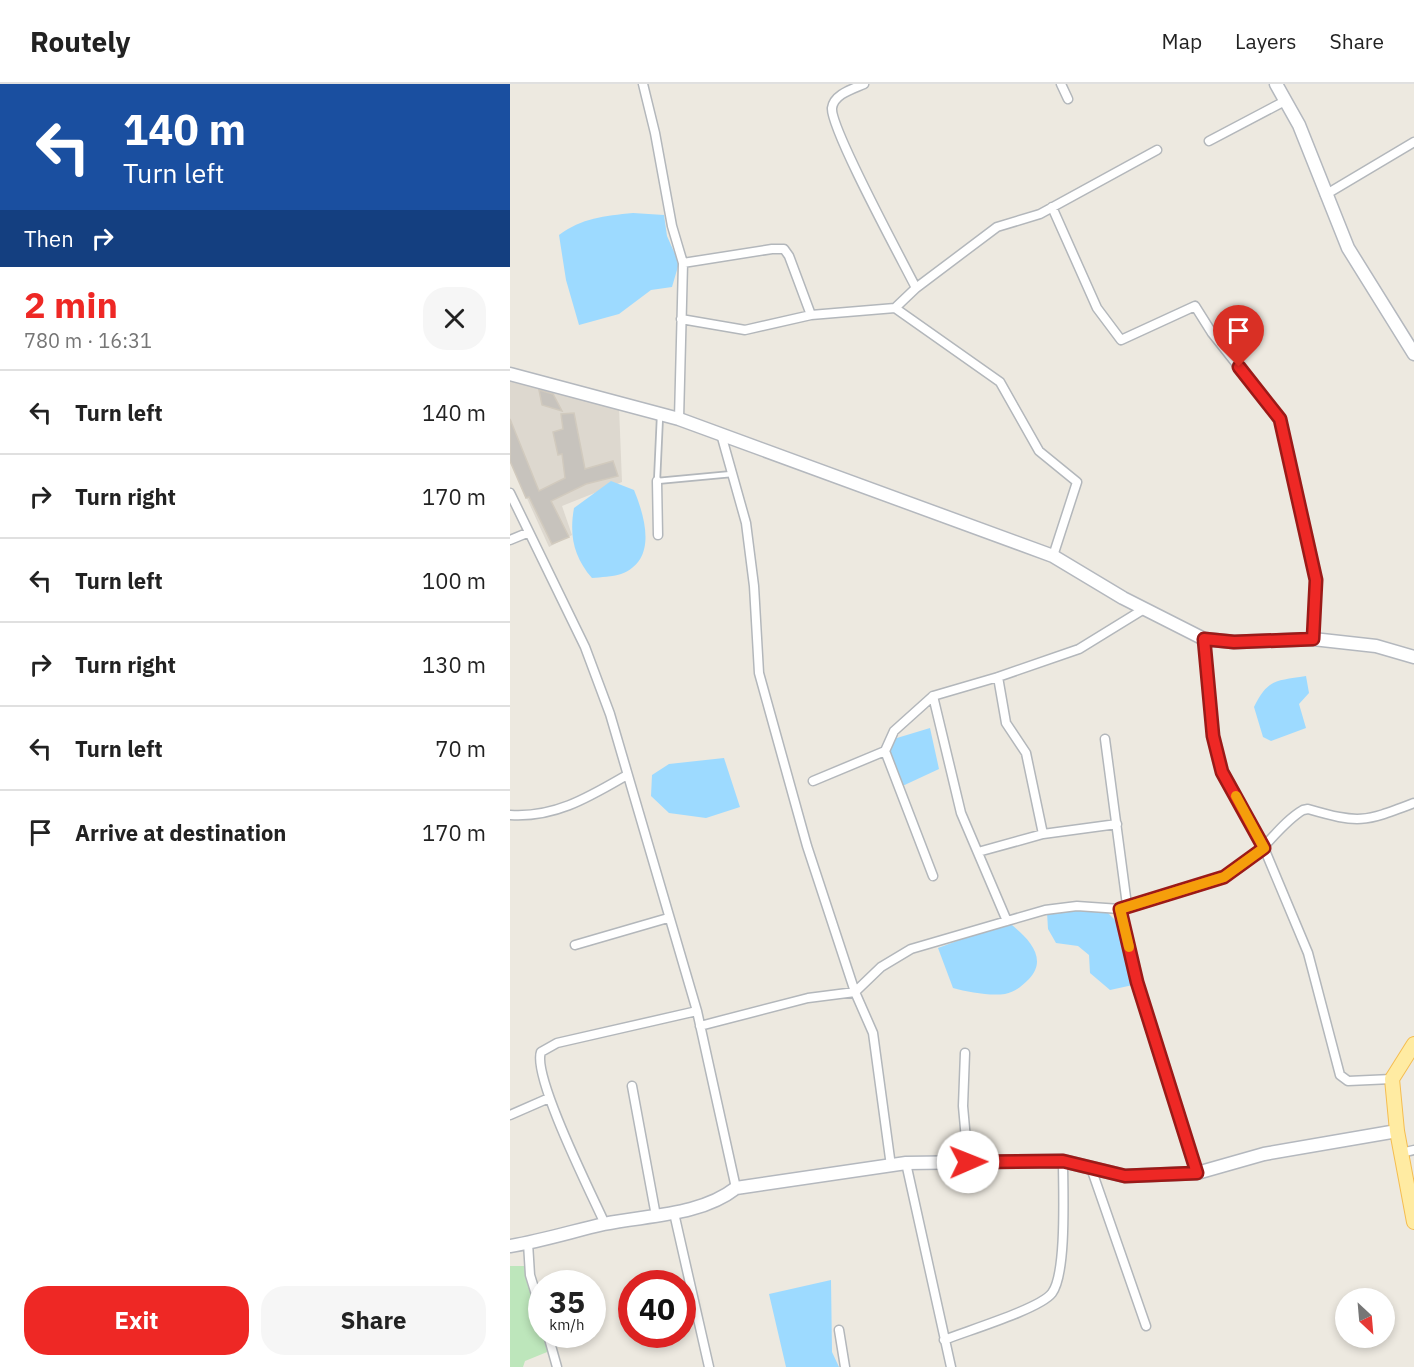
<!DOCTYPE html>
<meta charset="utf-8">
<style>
:root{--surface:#fff;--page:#f6f6f6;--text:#222;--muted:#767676;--line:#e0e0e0;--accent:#ee2825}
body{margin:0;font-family:"IBM Plex Sans",sans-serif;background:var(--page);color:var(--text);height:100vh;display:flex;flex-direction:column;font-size:22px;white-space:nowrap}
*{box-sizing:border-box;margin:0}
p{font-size:20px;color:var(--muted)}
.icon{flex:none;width:33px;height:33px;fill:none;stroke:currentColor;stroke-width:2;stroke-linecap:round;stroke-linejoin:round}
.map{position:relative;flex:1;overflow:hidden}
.sheet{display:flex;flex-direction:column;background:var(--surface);width:510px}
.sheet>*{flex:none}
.hud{background:#1a4fa0;color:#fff;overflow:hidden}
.needle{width:39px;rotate:154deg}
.fabs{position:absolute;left:825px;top:1204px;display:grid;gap:12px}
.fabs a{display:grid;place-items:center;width:60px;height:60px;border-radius:50%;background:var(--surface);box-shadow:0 3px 9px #0003;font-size:30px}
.speed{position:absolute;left:18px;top:1186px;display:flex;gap:12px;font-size:30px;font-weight:700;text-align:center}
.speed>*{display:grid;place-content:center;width:78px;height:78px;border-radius:50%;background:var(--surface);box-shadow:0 3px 9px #0003;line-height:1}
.speed small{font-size:15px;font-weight:400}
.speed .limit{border:9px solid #d22;background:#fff;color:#111}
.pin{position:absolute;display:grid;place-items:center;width:51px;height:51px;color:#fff;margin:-62px -26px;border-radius:50% 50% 50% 0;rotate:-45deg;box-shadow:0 0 6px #0007}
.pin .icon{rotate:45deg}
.me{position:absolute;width:66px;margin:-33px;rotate:89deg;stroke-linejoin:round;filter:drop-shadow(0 0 4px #0008)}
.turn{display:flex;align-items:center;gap:21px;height:126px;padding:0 24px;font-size:27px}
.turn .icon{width:78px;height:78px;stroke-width:2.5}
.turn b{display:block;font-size:42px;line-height:51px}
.then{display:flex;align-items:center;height:57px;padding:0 24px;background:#0003;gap:12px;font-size:22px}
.round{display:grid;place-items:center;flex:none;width:63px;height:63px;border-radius:24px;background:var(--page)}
.head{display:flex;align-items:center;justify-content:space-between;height:102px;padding:0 24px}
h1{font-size:36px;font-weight:700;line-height:45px;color:var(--accent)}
.cta{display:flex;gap:12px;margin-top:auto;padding:12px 24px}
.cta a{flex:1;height:69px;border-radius:24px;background:var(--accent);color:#fff;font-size:24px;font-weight:700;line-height:69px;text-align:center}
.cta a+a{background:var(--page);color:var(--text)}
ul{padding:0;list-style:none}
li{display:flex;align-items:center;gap:18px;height:84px;padding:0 24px;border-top:2px solid var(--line)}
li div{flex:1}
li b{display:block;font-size:22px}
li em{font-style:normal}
header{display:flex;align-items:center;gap:36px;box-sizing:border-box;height:84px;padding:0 30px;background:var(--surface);border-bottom:2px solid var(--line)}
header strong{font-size:28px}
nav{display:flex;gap:33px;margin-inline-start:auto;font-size:21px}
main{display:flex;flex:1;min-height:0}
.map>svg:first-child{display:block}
</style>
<header>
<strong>Routely</strong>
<nav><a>Map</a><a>Layers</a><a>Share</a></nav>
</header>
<main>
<section class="sheet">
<div class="hud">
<div class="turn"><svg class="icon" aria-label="left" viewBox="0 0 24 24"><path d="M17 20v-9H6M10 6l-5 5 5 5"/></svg><div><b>140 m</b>Turn left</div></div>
<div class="then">Then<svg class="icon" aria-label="right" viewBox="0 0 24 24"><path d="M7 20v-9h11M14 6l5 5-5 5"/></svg></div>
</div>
<div class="head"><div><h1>2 min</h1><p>780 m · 16:31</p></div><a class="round"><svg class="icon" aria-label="close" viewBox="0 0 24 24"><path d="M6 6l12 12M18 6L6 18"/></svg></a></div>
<ul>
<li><svg class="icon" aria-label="left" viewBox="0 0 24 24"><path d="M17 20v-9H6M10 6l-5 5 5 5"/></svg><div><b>Turn left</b></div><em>140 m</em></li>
<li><svg class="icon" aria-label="right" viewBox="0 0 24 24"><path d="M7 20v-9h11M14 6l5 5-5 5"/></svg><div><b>Turn right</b></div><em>170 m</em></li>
<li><svg class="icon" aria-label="left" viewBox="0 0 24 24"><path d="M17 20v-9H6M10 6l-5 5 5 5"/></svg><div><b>Turn left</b></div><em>100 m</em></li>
<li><svg class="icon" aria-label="right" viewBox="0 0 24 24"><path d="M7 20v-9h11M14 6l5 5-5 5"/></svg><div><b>Turn right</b></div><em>130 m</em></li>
<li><svg class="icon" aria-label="left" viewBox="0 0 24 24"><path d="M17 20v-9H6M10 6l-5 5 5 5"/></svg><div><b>Turn left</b></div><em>70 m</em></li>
<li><svg class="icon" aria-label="arrive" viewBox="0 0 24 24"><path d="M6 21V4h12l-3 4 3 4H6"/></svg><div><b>Arrive at destination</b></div><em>170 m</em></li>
</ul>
<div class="cta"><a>Exit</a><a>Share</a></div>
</section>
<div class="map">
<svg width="904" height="1283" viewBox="0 0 904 1283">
<rect width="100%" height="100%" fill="#ede9e0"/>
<path fill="#ddd8cf" d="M0 296 109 323 112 398 52 422 62 451 39 463 0 377Z"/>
<path fill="#bde6bb" d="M0 1182H21L31 1215 32 1251H43L47 1264 15 1277 13 1283H0Z"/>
<path fill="#9ddaff" d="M123 129 154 131 157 152 169 179 162 203 141 206 109 230 69 241 56 196 49 151C72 134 94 132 123 129Z
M101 397 124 406C135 433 148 476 111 490 102 493 91 493 82 494 64 473 59 452 64 424Z
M796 592 799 609 789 620 796 644 761 657 753 653 744 623C758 594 767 597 796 592Z
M420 644 429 685 386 705 377 657Z
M214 674 230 723 196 734 159 729 141 712 142 691 159 680Z
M580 826 597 828 606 837 623 901 600 906 580 889 579 871 568 862 546 859 538 845 537 828Z
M498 838C515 851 540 873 519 895 512 902 505 908 495 910 479 912 458 908 443 904L428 864Z
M321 1196 322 1268 329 1283H276L259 1210Z"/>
<path fill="#c7c3bd" stroke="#d1cabe" stroke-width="1.5" d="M29 306 43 310 52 327 32 321Z
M64 329 75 385 103 377 108 392 76 400 41 417 59 453 42 460 19 413 16 414 0 377V335L29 407 55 394 52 370 48 371 43 348 53 345 51 330Z"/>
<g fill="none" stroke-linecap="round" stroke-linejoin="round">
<defs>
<path id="lane" d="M150 332 147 397 222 390"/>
<path id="street" d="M133 0 145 49 162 142 173 179 169 335
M354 0C343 5 324 10 322 24 320 44 393 178 406 204L385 224 490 298 529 367 567 398 543 472
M551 0 558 15
M699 57 775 17
M815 111 904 58
M542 123 587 224 611 256 685 222 702 249 770 335 806 496 803 555
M173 179 262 165H274L279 172 301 231
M406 204 487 143 530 130 647 66
M171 235 235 246 301 231 385 224
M211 350 236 439 244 502 249 589 297 762 345 908 363 949 381 1082
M147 397 148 451
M0 409 75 563 100 630 187 927 226 1104
M0 456 17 449
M694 555 703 652 712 689 754 764 798 869 830 991 838 997 882 995
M488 593 496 639 516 669 533 750
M423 612 451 729 497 837
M595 655 617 821
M375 667 423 792
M303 697 375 667 384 647 423 612 488 593 569 565 634 525
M0 731C45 734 79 713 117 691
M468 768 533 750 607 740
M610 825 627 898 687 1089
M65 861 158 834
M190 942 298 914 345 908 371 883 401 865 497 837 535 826 567 822 610 825 617 821C656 810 702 805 735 780 755 765 772 738 793 726L798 725C850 740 854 738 904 719
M455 969 453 1022 458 1078
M122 1002 146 1132
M0 1031 39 1014
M891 1069 904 1066
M396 1079 441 1283
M581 1084 636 1242
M164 1129 199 1283
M95 1140C82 1111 22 992 31 968L47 959 187 927
M18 1159 20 1191 32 1230
M329 1246 335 1283
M38 1251 47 1283
M434 1256C456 1247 530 1225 542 1209 557 1189 553 1104 553 1077"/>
<path id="secondary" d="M766 0 789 41 838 164 904 270
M0 290 169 335 543 472 613 514 694 555 724 558 803 555 866 562 904 573
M0 1162C32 1157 63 1147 94 1140 137 1131 190 1132 226 1104L396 1079 553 1077 615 1092 687 1089 754 1070 887 1047"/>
<path id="primary" d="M904 960 882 995 887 1047 904 1138"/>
</defs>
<use href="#lane" stroke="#b3b7bb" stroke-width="8"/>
<use href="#street" stroke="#b3b7bb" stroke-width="11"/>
<use href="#secondary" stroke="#b4b8be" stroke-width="15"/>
<use href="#primary" stroke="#f5bd50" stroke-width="16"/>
<use href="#lane" stroke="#fff" stroke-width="4.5"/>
<use href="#street" stroke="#fff" stroke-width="8"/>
<use href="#secondary" stroke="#fff" stroke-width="12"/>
<use href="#primary" stroke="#ffeba2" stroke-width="14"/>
</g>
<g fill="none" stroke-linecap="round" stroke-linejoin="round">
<defs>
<path id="route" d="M458 1078 553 1077 615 1092 687 1089 627 898 610 825 714 793 754 764 712 688 703 652 694 555 724 558 803 555 806 496 770 335 729 283"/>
</defs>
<use href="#route" stroke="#9b1a18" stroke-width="15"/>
<use href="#route" stroke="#ee2825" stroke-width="10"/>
<path stroke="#f59e0b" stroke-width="10" d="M619 863 610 825 714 793 754 764 726 712"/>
</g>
</svg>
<div class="fabs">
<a><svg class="needle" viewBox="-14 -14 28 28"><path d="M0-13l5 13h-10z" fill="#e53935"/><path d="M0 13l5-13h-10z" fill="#767676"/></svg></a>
</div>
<div class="speed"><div>35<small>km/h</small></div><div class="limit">40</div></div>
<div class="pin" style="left:729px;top:283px;background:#d93025"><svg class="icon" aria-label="arrive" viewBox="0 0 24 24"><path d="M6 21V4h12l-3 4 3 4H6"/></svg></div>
<svg class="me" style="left:458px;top:1078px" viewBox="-20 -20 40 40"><circle r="19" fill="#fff"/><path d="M0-13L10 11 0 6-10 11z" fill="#ee2825"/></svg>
</div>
</main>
